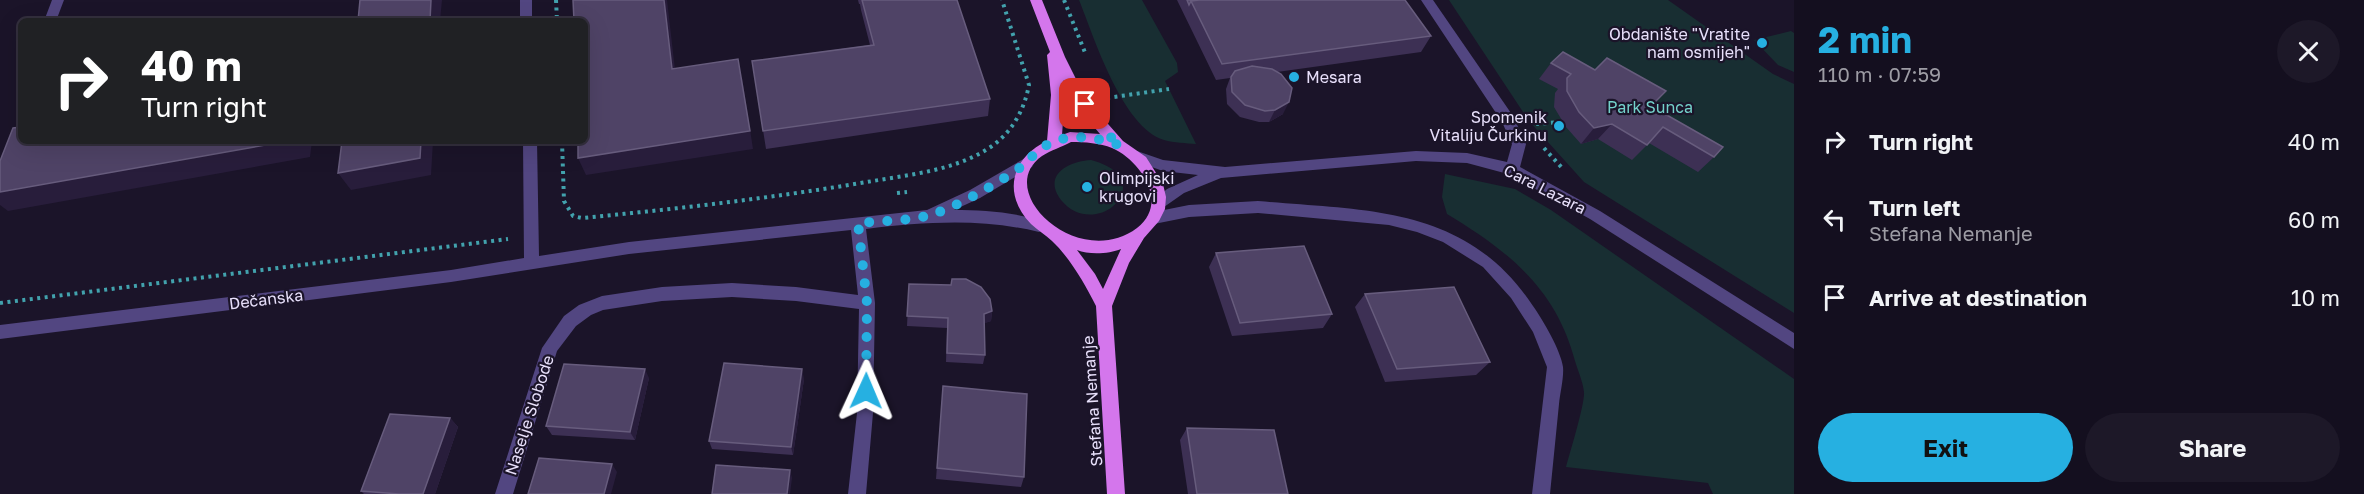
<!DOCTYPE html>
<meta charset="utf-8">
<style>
:root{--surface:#140f1f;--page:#1d1828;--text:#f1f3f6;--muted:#9d9ca4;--line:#332f3d;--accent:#26b0e1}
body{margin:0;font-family:"Golos Text",sans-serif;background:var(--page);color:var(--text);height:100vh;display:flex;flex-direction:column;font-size:22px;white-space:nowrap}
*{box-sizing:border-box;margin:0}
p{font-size:20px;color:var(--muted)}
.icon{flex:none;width:33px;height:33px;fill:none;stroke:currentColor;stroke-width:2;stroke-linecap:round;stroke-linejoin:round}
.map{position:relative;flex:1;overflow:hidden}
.details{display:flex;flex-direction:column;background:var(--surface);width:570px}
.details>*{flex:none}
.hud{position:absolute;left:18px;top:18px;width:570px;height:126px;border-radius:9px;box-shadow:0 6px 24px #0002,0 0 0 2px var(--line);background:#202124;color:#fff;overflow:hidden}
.pin{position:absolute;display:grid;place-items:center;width:51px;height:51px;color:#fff;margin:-26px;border-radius:12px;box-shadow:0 3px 9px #0006}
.me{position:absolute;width:66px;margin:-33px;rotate:1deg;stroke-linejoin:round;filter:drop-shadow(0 0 4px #0008)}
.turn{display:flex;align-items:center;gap:21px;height:126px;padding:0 24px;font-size:27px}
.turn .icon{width:78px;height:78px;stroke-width:2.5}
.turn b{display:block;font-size:42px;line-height:51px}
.round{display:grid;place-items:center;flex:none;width:63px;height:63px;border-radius:32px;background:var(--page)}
.head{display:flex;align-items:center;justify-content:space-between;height:102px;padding:0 24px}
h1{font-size:36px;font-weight:700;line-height:45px;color:var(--accent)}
.button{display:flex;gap:12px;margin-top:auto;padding:12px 24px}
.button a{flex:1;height:69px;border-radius:36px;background:var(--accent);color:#111;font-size:24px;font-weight:700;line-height:69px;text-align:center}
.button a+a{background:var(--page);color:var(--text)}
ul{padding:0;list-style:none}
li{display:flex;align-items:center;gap:18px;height:78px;padding:0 24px}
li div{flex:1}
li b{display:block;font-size:22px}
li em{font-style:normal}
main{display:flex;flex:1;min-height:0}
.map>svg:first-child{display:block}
</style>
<main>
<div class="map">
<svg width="1794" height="494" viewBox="0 0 1794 494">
<rect width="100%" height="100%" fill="#1b1429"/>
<path fill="#182e32" d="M1079 0H1142L1177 63 1178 72 1165 81 1196 144C1186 143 1174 143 1164 140 1122 127 1094 37 1079 0Z
M1449 0H1668L1773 74 1794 84V313L1584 182 1529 121Z
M1791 31 1794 33V72L1778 65 1754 40Z
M1091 160C1163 179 1096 243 1061 200 1042 175 1069 161 1091 160Z
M1445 174 1515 189 1551 210 1794 379V494H1713L1708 483 1566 467C1570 452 1585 404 1584 392 1583 382 1578 371 1575 361 1556 288 1508 251 1447 214L1442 197Z"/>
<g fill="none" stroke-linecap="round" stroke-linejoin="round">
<path stroke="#42a2ad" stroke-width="4" stroke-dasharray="3 4.5" stroke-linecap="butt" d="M556 0 557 21
M1064 0 1086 55
M1107 98 1169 89
M1536 124 1561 122
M562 141 564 201 573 216 582 218C677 209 772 198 867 182 907 175 954 171 989 148 1011 134 1024 111 1029 85L1002 0
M1544 148 1563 169
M897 193 907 192
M0 303 508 239"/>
<path fill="#524681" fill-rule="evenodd" d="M52 0H64L56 21H44Z
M520 0H532V21H520Z
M1421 0H1433L1513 116 1526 144 1520 167 1600 211 1794 333V349L1590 219 1508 174 1467 163 1416 161 1221 178 1184 193 1164 207H1154L1152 203 1167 189 1198 175 1163 171 1132 160 1130 156 1132 152 1137 151 1163 160 1225 167 1416 151 1467 153 1507 162 1512 144 1502 122Z
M523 141H537L539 256 629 242 927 210 970 190 1027 157 1032 159 1034 163 1032 167 980 198 954 210C984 210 1016 212 1044 222L1046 226 1044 230 1039 232C981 218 925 222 866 229L875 303 873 413 866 494H848L857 413 859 309 796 301 732 297 662 301 603 310 591 315 576 326 557 351 513 494H495L542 348 564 316 579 305 602 296 662 287 732 283 796 287 858 295 851 230 629 254 451 282 0 339V325L451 270 524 258Z
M1258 201C1367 211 1466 205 1533 306 1543 320 1561 351 1563 367 1564 378 1560 393 1559 404 1556 434 1553 464 1550 494H1532L1547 367 1533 332 1511 298 1483 267 1443 242 1417 232 1389 225 1258 213 1189 217 1154 224 1149 222 1147 218 1149 214 1154 212 1189 205Z"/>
<path fill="#d476ec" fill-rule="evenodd" d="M1030 0H1042L1065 57 1082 91 1094 108 1123 141 1146 157 1163 184 1166 197 1165 209 1159 221 1144 238 1129 263 1112 306 1125 494H1107L1096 306C1085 284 1070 258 1052 241 1046 235 1037 230 1031 224 1002 194 1011 158 1047 141L1051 95 1047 55 1050 52ZM1063 80 1084 115 1100 134 1070 132 1062 135 1065 95ZM1071 142C1085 142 1100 143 1112 148 1140 160 1170 203 1137 228 1078 272 992 191 1042 156 1051 150 1062 147 1071 142ZM1121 249 1103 289 1095 274 1077 250C1089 255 1109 254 1121 249Z"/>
</g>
<path fill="#3d3054" d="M858 0H957L990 99 988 116 766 149 752 61 870 45 861 10 860 4H859Z
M1177 0H1405L1431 36 1421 52 1277 72 1283 114 1269 122H1259L1240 117 1227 104 1226 89 1230 78 1216 80Z
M1551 63 1652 106 1714 157 1698 172 1649 143 1632 160 1598 139 1581 144 1566 127 1554 107 1555 93 1558 89 1539 79Z
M1216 253 1332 314 1323 328 1232 336 1209 267Z
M909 284 992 311 991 321 984 323 985 355 983 364 946 362 947 328 907 326Z
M1365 294 1490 362 1476 375 1385 382 1355 307Z
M649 378 635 440 552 435 546 426Z
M804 379 793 455 712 449 709 441Z
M943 386 1024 477 1021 487 936 479Z
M450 418 458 427 435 494H364L361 491Z
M1187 428 1288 494H1188L1180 440Z"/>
<path fill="#281d3b" d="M431 0H442L440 21H430Z
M664 0H667L677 87 672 69Z
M742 77 753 149 586 175 578 158Z
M1289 102 1283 114 1269 122 1275 110Z
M1612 124 1598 139 1581 144 1594 128Z
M288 141H312L310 157 8 211 0 205V192Z
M421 141H433L431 175 351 190 338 173Z
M992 311 991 321 983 324 984 314Z
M645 369 649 378 635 440 630 432Z
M802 369 804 379 793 455 791 447Z
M450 418 458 427 435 494H423Z
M612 464 617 472 611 494H604Z
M790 470 792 478 790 494H787Z"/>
<path fill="#4f4366" stroke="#675c7d" stroke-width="1.5" d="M360 0H431L430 21H358Z
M573 0H664L672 69 738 59 750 131 578 158V141H585V21H574Z
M862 0H957L990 99 763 131 752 61 874 45Z
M1187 0H1199L1191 1 1189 5Z
M1199 0H1405L1431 36 1222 64 1191 1Z
M1563 52 1595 70 1607 58 1666 91 1651 106 1723 147 1714 157 1663 127 1647 145 1612 124 1594 128 1579 112 1567 91V78L1571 74 1551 63Z
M1252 66 1272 69 1281 74 1292 88 1289 102 1275 110 1265 111 1245 105 1232 92 1231 77 1235 71Z
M21 127V141H288L0 192V161L13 128Z
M342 141H421L420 158 338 173Z
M1304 246 1332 314 1240 323 1216 253Z
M952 279H966L981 287 990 299 992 311 984 314 985 355 947 353 948 318 907 316 909 284 951 285Z
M1454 287 1490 362 1397 369 1365 294Z
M724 363 802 369 791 447 709 441Z
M564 364 645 369 630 432 546 426Z
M943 386 1027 394 1024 477 937 468Z
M390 414 450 418 423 494H399L361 491Z
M1187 428 1274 430 1288 494H1197Z
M539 458 612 464 604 494H528Z
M716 465 790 470 787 494H712Z"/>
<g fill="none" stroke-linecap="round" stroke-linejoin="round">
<path stroke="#26b0e1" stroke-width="10" stroke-dasharray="0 18" d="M866 391 867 303 858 223C880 221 905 221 927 216 954 209 1002 181 1025 164 1030 160 1033 154 1038 151 1062 131 1095 136 1121 146L1105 132 1085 104"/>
</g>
<g fill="#26b0e1" stroke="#1b1429" stroke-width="2">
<circle cx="1762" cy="43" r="6"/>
<circle cx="1294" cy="77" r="6"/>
<circle cx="1559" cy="126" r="6"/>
<circle cx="1087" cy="187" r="6"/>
</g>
<g text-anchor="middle" stroke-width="4.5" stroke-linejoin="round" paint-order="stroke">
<g font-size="16" fill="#e8e0fb" stroke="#1b1429" text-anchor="end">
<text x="1750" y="40">Obdanište "Vratite<tspan x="1750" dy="18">nam osmijeh"</tspan></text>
<text x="1306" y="83" text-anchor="start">Mesara</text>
<text x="1547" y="123">Spomenik<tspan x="1547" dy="18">Vitaliju Čurkinu</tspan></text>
<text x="1099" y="184" text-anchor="start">Olimpijski<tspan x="1099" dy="18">krugovi</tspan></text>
</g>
<g font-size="16" fill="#74d2cb" stroke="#1b1429">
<text x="1650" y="113">Park Sunca</text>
</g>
<g font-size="16" fill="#e8e0fb" stroke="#1b1429">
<text transform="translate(1545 189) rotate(27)" y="6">Cara Lazara</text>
<text transform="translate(266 299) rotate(-7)" y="6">Dečanska</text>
<text transform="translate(1092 401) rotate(-94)" y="6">Stefana Nemanje</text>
<text transform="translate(529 415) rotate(-72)" y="6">Naselje Slobode</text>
</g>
</g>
</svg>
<div class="pin" style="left:1085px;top:104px;background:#d93025"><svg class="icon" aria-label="arrive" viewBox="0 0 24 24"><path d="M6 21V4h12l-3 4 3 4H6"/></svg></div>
<svg class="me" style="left:866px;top:391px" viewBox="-20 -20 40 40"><path d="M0-17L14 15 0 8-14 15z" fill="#26b0e1" stroke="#fff" stroke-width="4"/></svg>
<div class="hud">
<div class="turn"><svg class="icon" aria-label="right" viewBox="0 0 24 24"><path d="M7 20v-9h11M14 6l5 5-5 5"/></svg><div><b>40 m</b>Turn right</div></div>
</div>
</div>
<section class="details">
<div class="head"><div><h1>2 min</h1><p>110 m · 07:59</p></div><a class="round"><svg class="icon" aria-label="close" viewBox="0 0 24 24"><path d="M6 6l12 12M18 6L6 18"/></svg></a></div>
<ul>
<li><svg class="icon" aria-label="right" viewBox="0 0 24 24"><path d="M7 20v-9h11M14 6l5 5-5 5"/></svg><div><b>Turn right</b></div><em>40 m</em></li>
<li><svg class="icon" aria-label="left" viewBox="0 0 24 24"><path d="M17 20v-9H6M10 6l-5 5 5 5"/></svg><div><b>Turn left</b><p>Stefana Nemanje</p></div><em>60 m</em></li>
<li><svg class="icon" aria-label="arrive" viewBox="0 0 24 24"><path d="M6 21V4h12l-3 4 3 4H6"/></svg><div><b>Arrive at destination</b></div><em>10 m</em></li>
</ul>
<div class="button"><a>Exit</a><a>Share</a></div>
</section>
</main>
